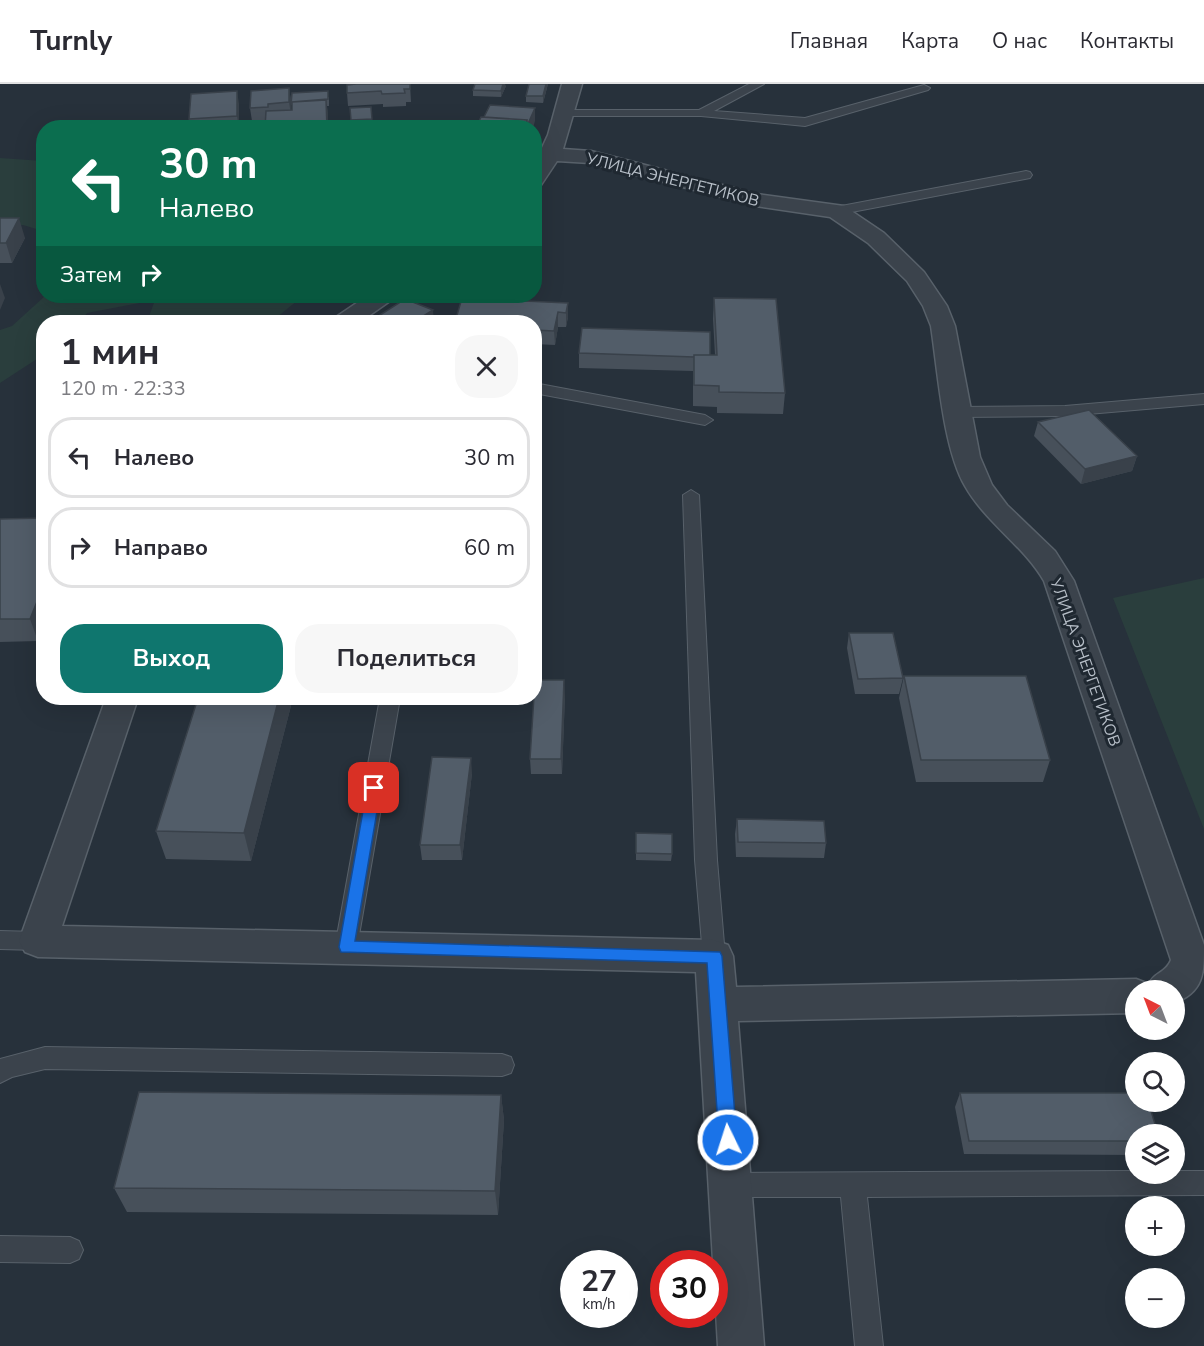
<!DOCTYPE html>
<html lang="ru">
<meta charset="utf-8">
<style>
:root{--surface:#fff;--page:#f7f7f7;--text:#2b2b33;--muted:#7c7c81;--line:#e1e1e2;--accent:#0f766e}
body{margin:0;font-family:"Nunito Sans",sans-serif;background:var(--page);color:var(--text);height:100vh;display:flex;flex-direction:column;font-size:22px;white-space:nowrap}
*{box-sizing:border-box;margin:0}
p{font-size:20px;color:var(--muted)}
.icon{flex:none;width:33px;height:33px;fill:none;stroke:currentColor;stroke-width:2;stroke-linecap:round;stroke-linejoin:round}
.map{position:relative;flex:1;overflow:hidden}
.sheet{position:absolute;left:36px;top:231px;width:506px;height:390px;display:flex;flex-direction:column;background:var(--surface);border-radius:24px;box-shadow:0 6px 24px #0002}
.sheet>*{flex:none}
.banner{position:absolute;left:36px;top:36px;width:506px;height:183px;border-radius:24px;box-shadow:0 6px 24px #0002;background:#0b6e4f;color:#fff;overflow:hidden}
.needle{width:39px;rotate:318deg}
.tools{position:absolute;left:1125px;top:896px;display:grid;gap:12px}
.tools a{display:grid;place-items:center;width:60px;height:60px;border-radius:50%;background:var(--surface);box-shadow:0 6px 24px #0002;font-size:30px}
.speed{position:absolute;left:560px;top:1166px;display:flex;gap:12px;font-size:30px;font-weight:700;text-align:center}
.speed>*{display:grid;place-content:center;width:78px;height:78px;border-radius:50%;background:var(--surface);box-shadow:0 6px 24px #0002;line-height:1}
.speed small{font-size:15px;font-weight:400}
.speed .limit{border:9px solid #d22;background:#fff;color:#111}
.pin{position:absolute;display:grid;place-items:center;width:51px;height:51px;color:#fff;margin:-26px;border-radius:12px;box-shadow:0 3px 9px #0006}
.me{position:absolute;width:66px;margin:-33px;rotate:356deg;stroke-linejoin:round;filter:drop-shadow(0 0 4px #0008)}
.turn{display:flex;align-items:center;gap:21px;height:126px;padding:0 24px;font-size:27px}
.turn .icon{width:78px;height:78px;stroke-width:2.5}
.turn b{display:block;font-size:42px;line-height:51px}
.then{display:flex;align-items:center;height:57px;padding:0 24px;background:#0003;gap:12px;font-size:22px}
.round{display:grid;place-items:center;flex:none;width:63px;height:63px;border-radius:24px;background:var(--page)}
.head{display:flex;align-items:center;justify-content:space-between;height:102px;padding:0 24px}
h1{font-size:36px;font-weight:700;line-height:45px}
.cta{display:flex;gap:12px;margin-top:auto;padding:12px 24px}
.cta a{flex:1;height:69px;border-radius:24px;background:var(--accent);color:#fff;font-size:24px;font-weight:700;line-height:69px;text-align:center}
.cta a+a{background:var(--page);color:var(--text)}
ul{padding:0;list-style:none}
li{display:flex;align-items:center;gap:18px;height:81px;margin:0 12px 9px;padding:0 12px;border:3px solid var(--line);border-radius:24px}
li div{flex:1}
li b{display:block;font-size:22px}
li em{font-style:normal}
header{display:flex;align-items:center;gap:36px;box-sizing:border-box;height:84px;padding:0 30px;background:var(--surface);border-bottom:2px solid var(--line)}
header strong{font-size:28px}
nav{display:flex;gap:33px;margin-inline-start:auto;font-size:21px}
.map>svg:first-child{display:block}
</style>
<header>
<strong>Turnly</strong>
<nav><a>Главная</a><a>Карта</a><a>О нас</a><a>Контакты</a></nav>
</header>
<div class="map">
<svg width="1204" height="1262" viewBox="0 0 1204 1262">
<rect width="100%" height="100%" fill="#27313b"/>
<path fill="#2a3e3d" d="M0 74 43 77V147L23 141 0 142Z
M45 212H303L271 238H147L155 216 87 229 80 238H44L43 271 0 299V246L12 242Z
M1204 494V745L1113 514Z"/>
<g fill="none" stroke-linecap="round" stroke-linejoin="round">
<defs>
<path id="lane" d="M749 0H764L714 27 805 34 924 1 930 4 928 6 805 42 701 32H564L558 29 564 26H699Z
M1026 87 1030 88 1032 91 1030 94 836 131 830 127 836 123Z
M534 299 705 331 713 336 705 341 534 309Z
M1204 310V320L1065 332 958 333 950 328 958 323 1065 322Z
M691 406 699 411 717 776 725 872 722 879 714 881 706 879 703 872 695 776 683 411Z
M380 614H400L357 863 354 870 346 872 338 870 335 863Z
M0 847 38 848 46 850 49 857 46 864 38 866 0 865Z
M45 963 502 970 511 973 514 981 511 989 502 992 45 985 12 993 0 999V975Z
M1136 1087V1089H1174V1087H1204V1111L867 1113 883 1262H855L841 1113H732L723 1110 719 1101 723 1092 732 1089Z
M0 1152 70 1153 79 1157 83 1166 79 1175 70 1179 0 1178Z"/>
<path id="street" d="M562 0H582L563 65 591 67 757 110 844 122 884 149 924 188 947 222 955 242 980 373 992 401 1007 421 1055 467 1074 497 1204 861C1204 889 1204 908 1174 919V906H1136V929L738 937 764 1262H718L696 888 38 873 25 868 19 857 106 614H138L62 842 714 856 728 861 733 872 736 903 1136 895 1149 900C1154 888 1165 890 1171 876L1044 497C1023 461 986 439 965 402 943 364 938 288 931 242L923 222 907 197 868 159 830 133 756 122 590 79 557 77 541 101 534 103V81L548 51Z
M367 212H394L390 217 360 238H333L336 233Z"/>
</defs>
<use href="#lane" stroke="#58616a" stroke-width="2"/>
<use href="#street" stroke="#58616a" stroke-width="3"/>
<use href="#lane" fill="#3b434c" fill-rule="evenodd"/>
<use href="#street" fill="#3b434c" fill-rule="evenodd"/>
</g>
<path fill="#47505a" d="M410 0 411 18H406V22L383 23V20L348 22 347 9Z
M548 0 543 19 526 18V12Z
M506 2 501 13 473 12V6Z
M289 4 291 17V26L329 13V22H327L328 44H265L266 36 252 37 250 24Z
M239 20V44H191L189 35Z
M371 23 372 42 352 43 351 36Z
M0 134 25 154 12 179H0Z
M714 214 785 309 783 330 717 329V323L693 322V287L579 284V269L715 271 713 235Z
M568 219V233L566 243H558L555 261 534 260V238Z
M1038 338 1137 372 1132 387 1081 400 1034 352Z
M44 434V543L38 557 0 558V435Z
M849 549 903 594 899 610H855L847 564Z
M904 592 1050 676 1043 698H916L899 614Z
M565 611 562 690H531L530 675Z
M198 614H293L251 777 166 775 156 747Z
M472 689 462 776H422L420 761Z
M737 735 826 759 824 774 736 773 735 750Z
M636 749 672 770 671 777 636 776Z
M960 1009 1136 1050V1071L964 1070 955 1023Z
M501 1011 504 1036 498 1131 127 1128 114 1104Z"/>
<path fill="#39414a" d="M503 0H505L506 2 501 13V7Z
M546 0H548L543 19V12Z
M289 4 291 17V31L289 18Z
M237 7 239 20V44L237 32Z
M326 16 328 29V44H327Z
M535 24V37L533 44H524L527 36Z
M19 134 25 154 12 179 6 159Z
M0 200 5 214 0 226Z
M568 219V233L566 243V229Z
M433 226 434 238H414Z
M558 228V243L555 261 554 247Z
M1137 372 1132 387 1081 400 1085 385Z
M44 500V543L38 557 30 535Z
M564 596 565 611 562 690 561 675Z
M279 614H293L251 777 244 749Z
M471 674 472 689 462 776 460 761Z
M501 1011 504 1036 498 1131 495 1107Z"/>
<path fill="#525d69" stroke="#39414a" stroke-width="1.5" d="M356 0H410V5H404L405 9 382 10 381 7 347 9V1Z
M475 0H503L501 7 473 6Z
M529 0H546L543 12H526Z
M289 4V18L268 20V23L250 24 251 7Z
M237 7V32L189 35 191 10Z
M328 7V15L292 18 291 21 292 9Z
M326 16 327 44H265L266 27 292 26V18Z
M490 21 535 24 527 42V36L484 33Z
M371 23 372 35 351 36 350 24Z
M481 33 527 36 524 44H476Z
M0 134H19L6 159H0Z
M462 214 568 219 566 229 558 228 554 247 534 246V238H455Z
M714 214 776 215 785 309 719 308V302L694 301V271H717Z
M405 215 433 226 414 238H369Z
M582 244 710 248V271H694V273L579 269Z
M1089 326 1137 372 1085 385 1038 338Z
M44 434V500L30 535H0V435Z
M849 549H893L903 594 858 595Z
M904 592H1026L1050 676H921Z
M535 596H564L561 675H530Z
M198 614H279L244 749 156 747Z
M432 673 471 674 460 761H420Z
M737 735 824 737 826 759 738 758Z
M636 749 672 750V770L636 769Z
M139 1008 501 1011 495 1107 114 1104Z
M960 1009H1136V1017H1148L1158 1050H1136V1057H969Z"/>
<path fill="#1a73e8" stroke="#114b97" stroke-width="1.5" d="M374 699 381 704 355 857 720 868 722 872 737 1056 734 1061 728 1064 722 1061 719 1056 707 879 341 868 339 863 367 704Z"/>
<g text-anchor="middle" stroke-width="6" stroke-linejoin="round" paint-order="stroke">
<g font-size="16" fill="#b6bec7" stroke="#1f2831">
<text transform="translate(673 95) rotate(14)" y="6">УЛИЦА ЭНЕРГЕТИКОВ</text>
<text transform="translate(1086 578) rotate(70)" y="6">УЛИЦА ЭНЕРГЕТИКОВ</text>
</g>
</g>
</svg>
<div class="tools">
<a><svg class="needle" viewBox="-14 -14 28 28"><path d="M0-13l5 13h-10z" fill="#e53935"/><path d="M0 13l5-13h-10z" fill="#7c7c81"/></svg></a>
<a><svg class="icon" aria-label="search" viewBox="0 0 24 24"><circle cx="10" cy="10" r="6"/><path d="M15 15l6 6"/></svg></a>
<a><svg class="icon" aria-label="layers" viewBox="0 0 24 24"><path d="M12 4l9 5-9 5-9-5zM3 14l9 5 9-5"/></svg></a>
<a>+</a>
<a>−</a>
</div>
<div class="speed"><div>27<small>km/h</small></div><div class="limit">30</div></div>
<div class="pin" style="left:374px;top:704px;background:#d93025"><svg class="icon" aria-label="arrive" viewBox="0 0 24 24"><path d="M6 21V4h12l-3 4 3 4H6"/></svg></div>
<svg class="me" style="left:728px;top:1056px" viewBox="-20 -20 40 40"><circle r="17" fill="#1a73e8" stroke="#fff" stroke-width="3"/><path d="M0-11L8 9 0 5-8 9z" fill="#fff"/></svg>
<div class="banner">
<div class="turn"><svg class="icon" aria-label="left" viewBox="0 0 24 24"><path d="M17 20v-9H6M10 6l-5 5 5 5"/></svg><div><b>30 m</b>Налево</div></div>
<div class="then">Затем<svg class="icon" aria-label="right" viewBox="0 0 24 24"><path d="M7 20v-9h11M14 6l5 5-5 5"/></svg></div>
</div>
<section class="sheet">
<div class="head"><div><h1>1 мин</h1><p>120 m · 22:33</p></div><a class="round"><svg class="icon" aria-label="close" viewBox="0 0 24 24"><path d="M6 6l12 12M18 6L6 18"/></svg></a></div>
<ul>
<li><svg class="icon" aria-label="left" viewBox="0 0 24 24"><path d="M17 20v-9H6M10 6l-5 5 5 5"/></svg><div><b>Налево</b></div><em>30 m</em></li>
<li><svg class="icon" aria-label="right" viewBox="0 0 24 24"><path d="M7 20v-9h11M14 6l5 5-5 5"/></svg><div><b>Направо</b></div><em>60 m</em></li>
</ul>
<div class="cta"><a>Выход</a><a>Поделиться</a></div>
</section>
</div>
